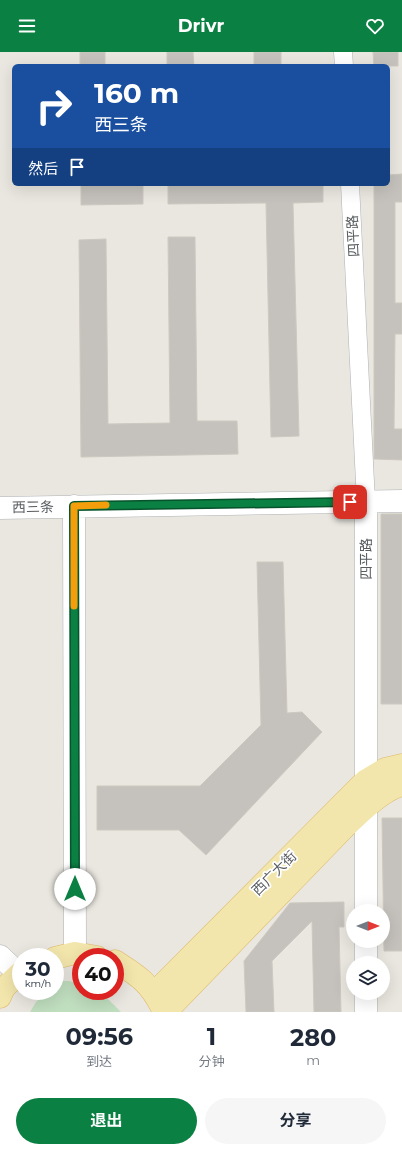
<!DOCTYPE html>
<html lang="zh">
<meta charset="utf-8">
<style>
:root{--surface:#fff;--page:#f6f6f7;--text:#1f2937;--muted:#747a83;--accent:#0b8043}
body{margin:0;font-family:Montserrat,"Noto Sans SC",sans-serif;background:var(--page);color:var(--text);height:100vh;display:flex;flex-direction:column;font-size:15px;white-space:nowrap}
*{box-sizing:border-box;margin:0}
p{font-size:13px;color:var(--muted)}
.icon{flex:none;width:22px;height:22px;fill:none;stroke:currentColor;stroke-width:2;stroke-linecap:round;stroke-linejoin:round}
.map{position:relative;height:960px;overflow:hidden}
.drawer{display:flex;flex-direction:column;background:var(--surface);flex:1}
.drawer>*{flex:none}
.top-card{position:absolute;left:12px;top:12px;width:378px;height:122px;border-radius:6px;box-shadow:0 4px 16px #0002;background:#1a4fa0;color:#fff;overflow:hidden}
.needle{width:26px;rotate:90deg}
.buttons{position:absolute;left:346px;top:852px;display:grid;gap:8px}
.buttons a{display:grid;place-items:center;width:44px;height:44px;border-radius:50%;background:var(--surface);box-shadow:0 4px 16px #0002;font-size:20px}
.speed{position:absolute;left:12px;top:896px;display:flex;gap:8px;font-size:20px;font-weight:700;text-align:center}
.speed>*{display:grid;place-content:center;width:52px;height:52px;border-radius:50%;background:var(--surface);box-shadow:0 4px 16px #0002;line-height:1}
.speed small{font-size:10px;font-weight:400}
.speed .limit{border:6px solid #d22;background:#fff;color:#111}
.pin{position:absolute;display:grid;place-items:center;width:34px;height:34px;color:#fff;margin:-17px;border-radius:8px;box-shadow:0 2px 6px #0006}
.me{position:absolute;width:44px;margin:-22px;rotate:0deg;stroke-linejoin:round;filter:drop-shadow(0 0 3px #0008)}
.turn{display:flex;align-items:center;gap:14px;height:84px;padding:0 16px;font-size:18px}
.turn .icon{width:52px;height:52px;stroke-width:2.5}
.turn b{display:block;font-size:28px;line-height:34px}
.then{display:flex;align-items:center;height:38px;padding:0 16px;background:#0003;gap:8px;font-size:15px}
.eta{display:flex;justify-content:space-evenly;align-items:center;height:68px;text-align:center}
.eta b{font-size:24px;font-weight:700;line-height:28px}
.button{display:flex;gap:8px;margin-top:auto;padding:8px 16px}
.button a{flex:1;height:46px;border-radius:24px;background:var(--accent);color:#fff;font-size:16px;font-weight:700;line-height:46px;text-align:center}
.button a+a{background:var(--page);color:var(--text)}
header{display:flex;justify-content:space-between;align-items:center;height:52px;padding:0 16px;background:var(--accent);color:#fff;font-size:18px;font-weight:700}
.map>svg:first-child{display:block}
</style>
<header><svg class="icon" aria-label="menu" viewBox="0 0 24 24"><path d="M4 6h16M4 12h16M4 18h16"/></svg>Drivr<svg class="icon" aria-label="heart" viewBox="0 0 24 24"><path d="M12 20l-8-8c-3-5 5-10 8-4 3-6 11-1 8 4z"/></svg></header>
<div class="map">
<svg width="402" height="960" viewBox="0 0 402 960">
<rect width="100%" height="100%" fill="#eae7e0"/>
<path fill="#c0dfbf" d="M63 929H69L81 932V939C103 939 106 945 121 960H30L36 950 47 939H55V933Z"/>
<path fill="#c5c2bd" stroke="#cdc9c0" d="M80 0H105V14H80Z
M167 0H193L194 14H167Z
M254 0H281V14H254Z
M373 0H398V14H374Z
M402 122V150H395V251H402V282H395L394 377H402V408L374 407V132H388V123Z
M81 132H143V152L81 153Z
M168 132H323V150L293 151 299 384 271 385 266 151 168 152Z
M168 185H195L197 369H237L238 402 81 405 79 188 106 187 108 372 170 371Z
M381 462H402V652H381Z
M257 510H283L287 661 302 660 322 680 206 803 179 778H97V734H200L261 673Z
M382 766H402V899H384Z
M344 850V875H339L341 960H314L312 869 272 909 274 960H246L244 909 290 851Z"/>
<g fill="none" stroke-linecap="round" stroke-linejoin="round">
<defs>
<path id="minor" d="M343 0 344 14
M350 132 366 450"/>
<path id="tertiary" d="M74 454 75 901
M0 456 402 449
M366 859V450
M366 889V911
M366 941V960"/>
<path id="secondary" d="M0 904 19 922"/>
<path id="primary" d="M55 906 75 901 97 905
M115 909C138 924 148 929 161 954
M154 941 365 729 385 717 402 713
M0 945 4 936 21 920
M166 960 344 776C360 761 381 739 402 733"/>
</defs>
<use href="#minor" stroke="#aeb1b4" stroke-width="19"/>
<use href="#tertiary" stroke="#aeb1b4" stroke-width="23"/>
<use href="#secondary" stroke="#b0b3b6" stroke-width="23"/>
<use href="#primary" stroke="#ddb966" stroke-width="23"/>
<use href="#minor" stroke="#fff" stroke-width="18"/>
<use href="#tertiary" stroke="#fff" stroke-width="22"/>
<use href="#secondary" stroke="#fff" stroke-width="22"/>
<use href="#primary" stroke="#f3e6ac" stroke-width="22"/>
</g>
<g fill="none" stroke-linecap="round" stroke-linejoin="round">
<defs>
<path id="route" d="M75 837 74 454 350 450"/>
</defs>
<use href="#route" stroke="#07532c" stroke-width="10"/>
<use href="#route" stroke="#0b8043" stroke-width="7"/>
<path stroke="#f59e0b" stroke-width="7" d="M74 554V454L106 453"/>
</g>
<g text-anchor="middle" stroke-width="3.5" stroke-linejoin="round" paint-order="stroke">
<g font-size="14" fill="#595c5f" stroke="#fff">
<text transform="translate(353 184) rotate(-93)" y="5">四平路</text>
<text transform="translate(33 455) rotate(-1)" y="5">西三条</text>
<text transform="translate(366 507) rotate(-90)" y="5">四平路</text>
<text transform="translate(274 821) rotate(-45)" y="5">西广大街</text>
</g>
</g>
</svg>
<div class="buttons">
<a><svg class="needle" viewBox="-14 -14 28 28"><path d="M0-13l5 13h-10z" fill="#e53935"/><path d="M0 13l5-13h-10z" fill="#747a83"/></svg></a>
<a><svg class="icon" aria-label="layers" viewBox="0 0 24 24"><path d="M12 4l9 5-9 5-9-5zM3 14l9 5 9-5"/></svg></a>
</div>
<div class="speed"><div>30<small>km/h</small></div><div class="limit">40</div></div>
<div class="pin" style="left:350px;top:450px;background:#d93025"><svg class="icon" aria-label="arrive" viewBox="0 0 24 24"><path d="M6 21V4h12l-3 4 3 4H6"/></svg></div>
<svg class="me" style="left:75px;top:837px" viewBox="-20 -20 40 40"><circle r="19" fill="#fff"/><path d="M0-13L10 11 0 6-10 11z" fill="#0b8043"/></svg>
<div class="top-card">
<div class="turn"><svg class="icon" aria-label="right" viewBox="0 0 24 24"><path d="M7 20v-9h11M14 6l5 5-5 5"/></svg><div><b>160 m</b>西三条</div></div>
<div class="then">然后<svg class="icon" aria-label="arrive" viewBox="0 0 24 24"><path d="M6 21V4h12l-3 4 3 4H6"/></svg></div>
</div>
</div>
<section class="drawer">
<div class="eta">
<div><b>09:56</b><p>到达</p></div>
<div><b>1</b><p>分钟</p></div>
<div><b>280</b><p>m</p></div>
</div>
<div class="button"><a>退出</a><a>分享</a></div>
</section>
